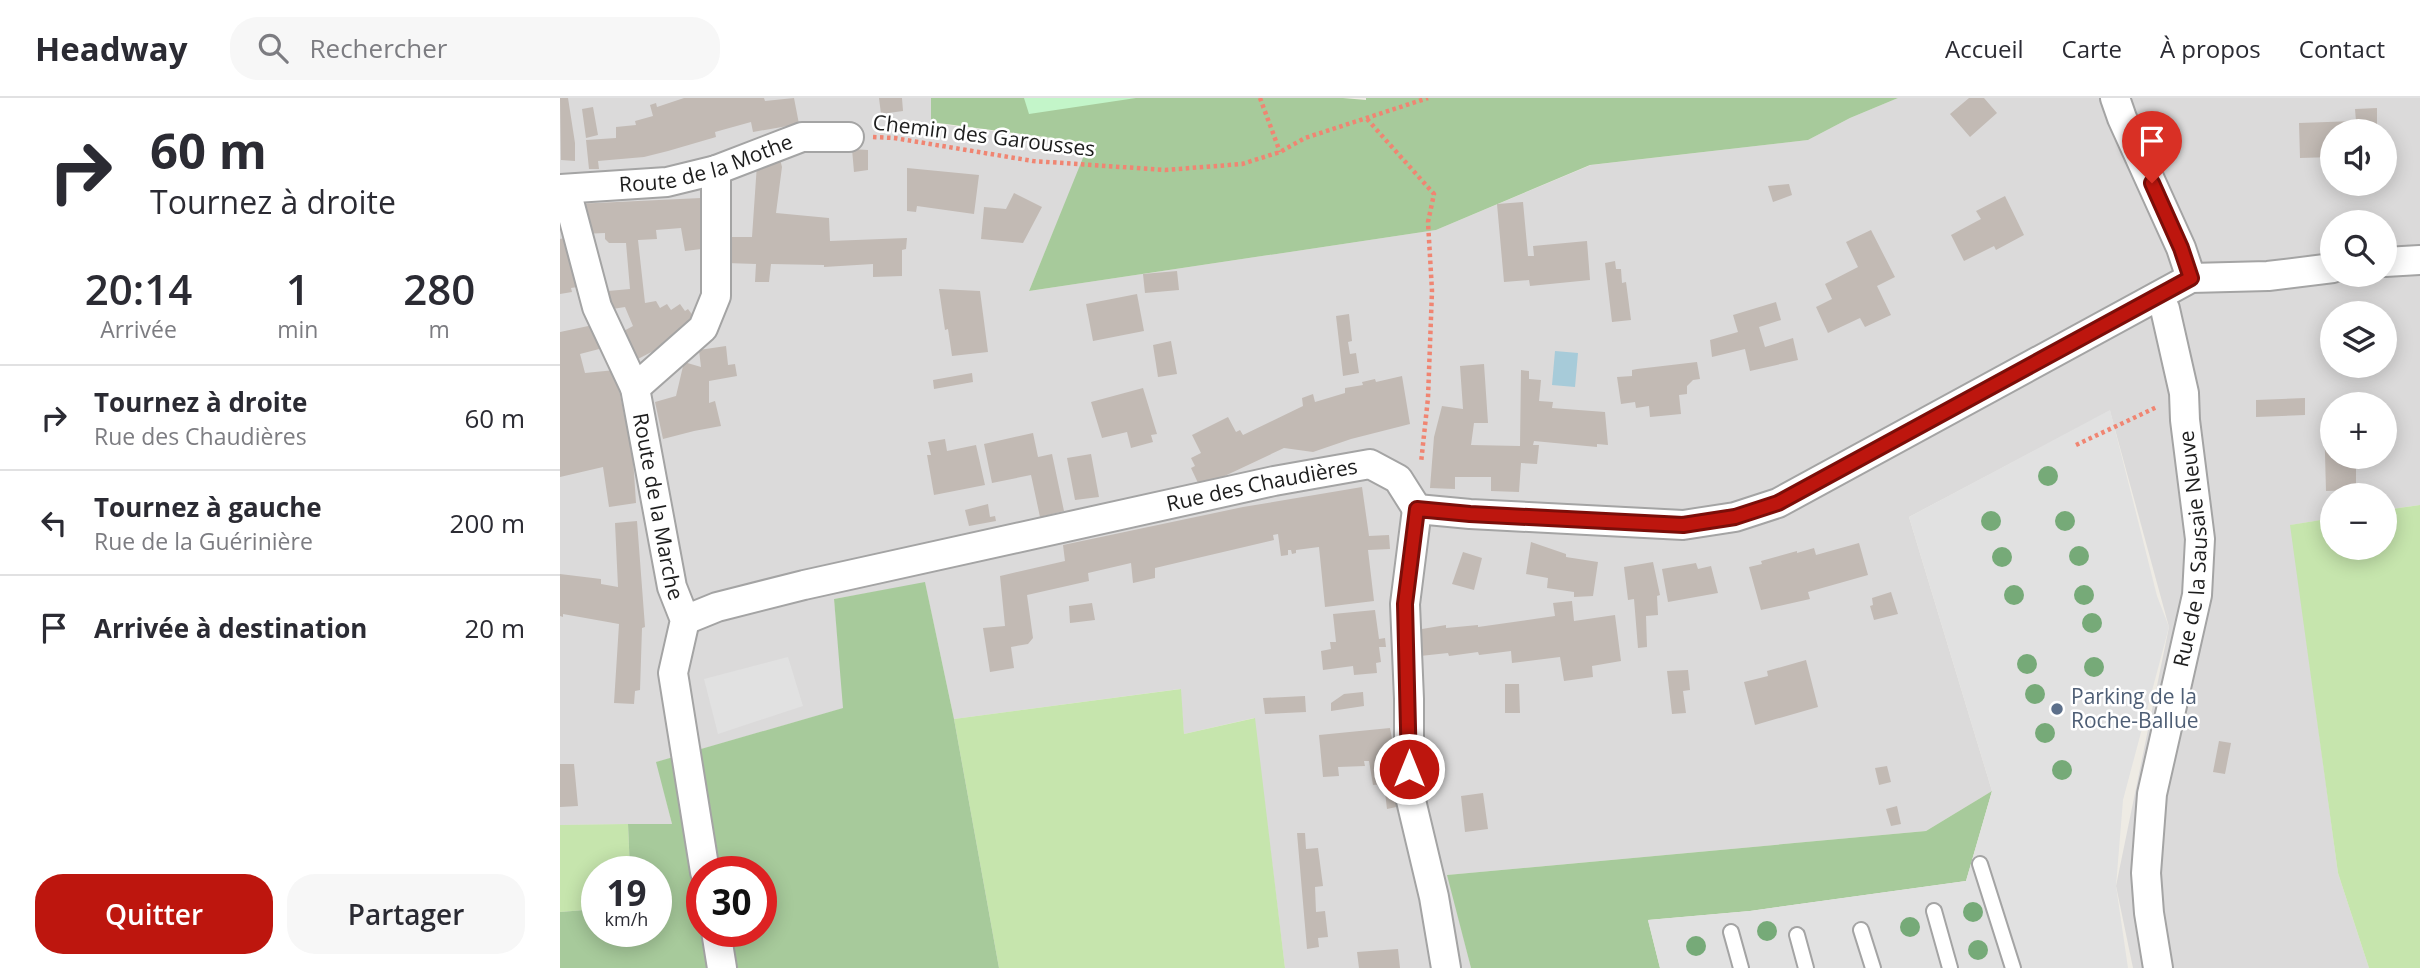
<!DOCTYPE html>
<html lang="fr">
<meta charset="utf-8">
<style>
:root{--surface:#fff;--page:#f7f7f7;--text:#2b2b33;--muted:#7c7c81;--line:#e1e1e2;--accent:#bd160e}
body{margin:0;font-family:"Open Sans",sans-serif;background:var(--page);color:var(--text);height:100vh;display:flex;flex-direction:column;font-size:26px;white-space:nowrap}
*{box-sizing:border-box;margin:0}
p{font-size:23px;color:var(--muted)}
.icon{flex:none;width:38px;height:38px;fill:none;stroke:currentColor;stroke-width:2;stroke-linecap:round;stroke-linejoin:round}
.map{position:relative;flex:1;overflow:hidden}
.side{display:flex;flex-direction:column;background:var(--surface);width:560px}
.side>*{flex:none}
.guide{background:#fff;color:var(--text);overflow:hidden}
.fabs{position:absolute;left:1760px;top:21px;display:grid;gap:14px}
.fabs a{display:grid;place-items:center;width:77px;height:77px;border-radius:50%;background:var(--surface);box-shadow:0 4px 18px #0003;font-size:35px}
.speed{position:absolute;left:21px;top:758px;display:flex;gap:14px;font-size:35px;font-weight:700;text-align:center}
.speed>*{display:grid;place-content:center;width:91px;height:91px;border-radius:50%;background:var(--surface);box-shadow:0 4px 18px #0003;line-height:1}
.speed small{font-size:18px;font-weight:400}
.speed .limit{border:10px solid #d22;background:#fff;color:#111}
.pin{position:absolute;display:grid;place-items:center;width:60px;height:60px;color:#fff;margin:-72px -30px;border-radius:50% 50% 50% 0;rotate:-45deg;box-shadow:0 0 7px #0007}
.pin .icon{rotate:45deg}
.me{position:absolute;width:77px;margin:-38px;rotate:0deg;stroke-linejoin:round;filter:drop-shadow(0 0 5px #0008)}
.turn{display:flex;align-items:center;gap:24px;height:147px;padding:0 35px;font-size:32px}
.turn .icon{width:91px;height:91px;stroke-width:2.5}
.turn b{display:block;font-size:49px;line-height:60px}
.eta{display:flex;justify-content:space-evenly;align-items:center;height:119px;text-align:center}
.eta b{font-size:42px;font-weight:600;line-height:49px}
.action{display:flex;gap:14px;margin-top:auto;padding:14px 35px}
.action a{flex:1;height:80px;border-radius:28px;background:var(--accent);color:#fff;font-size:28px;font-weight:600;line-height:80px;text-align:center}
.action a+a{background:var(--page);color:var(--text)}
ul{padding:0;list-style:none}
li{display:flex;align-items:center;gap:21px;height:105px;padding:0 35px;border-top:2px solid var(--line)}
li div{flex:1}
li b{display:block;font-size:26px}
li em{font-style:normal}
header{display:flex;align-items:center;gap:42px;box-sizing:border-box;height:98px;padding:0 35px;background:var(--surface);border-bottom:2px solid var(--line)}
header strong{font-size:33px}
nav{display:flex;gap:38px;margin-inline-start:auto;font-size:24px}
.search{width:490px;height:63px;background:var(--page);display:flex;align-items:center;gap:18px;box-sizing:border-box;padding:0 24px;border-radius:28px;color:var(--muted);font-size:26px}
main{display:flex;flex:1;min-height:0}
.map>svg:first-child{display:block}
</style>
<header>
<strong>Headway</strong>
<div class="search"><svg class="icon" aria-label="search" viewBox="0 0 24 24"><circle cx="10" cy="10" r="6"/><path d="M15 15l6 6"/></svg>Rechercher</div>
<nav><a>Accueil</a><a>Carte</a><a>À propos</a><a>Contact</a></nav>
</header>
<main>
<section class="side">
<div class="guide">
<div class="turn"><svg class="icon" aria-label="right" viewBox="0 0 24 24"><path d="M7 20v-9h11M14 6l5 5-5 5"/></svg><div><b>60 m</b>Tournez à droite</div></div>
</div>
<div class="eta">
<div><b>20:14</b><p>Arrivée</p></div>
<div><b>1</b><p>min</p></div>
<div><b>280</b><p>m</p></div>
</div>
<ul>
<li><svg class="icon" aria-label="right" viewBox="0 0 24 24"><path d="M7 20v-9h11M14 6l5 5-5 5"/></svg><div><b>Tournez à droite</b><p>Rue des Chaudières</p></div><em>60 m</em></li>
<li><svg class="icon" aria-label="left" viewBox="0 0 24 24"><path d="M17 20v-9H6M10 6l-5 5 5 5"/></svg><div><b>Tournez à gauche</b><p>Rue de la Guérinière</p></div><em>200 m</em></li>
<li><svg class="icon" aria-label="arrive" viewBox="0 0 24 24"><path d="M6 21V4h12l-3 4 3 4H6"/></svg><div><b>Arrivée à destination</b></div><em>20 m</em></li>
</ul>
<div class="action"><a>Quitter</a><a>Partager</a></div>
</section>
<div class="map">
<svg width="1860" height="870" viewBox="0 0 1860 870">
<rect width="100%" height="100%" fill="#eeebe4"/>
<path fill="#dbdada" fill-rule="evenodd" d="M0 0H371V25L530 45 469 193 876 132 1031 67 1248 42 1290 20 1338 0H1860V407L1825 412V397H1773V420L1731 427 1778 775 1809 870H1573L1556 788 1609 529 1550 313 1349 419 1432 693 1366 733 888 777 911 870H725L694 620 624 636 620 591 394 621 365 485 274 501 284 610 97 664 112 726 0 727ZM1773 33H1825V86H1773ZM1773 124H1825V177H1773ZM1773 215H1825V268H1773ZM1773 306H1825V359H1773Z"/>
<path fill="#c6e5ad" d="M1860 407V870H1809L1778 775 1730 427 1773 420V450H1825V412Z
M621 591 624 636 695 620 725 870H439L394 621Z
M68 726 70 773 37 774V811L0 814V727Z"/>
<path fill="#a7ca9b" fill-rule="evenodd" d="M371 0H783L806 2V0H1338L1290 20 1248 42 1030 67 876 132 469 193 529 45 371 24Z
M365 484 394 621 439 870H0V814L37 811V833H96V774L70 773 68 726H112L96 664 283 610 274 501ZM142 774H201V833H142Z
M1432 693 1406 783 1190 813 1088 822 1100 870H911L887 777 1366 733Z"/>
<path fill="#c3f5c9" d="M464 0H576L469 16Z"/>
<path fill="#e1e1e1" d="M1550 312 1597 498 1609 529 1563 702 1556 788 1568 870H1100L1088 822 1190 813 1406 783 1432 693 1349 419Z
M228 559 243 608 158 636 144 581Z"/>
<path fill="#a7cbd9" d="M995 253 1018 255 1015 289 992 287Z"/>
<path fill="#c2bab4" d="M0 0H8L15 45V63L1 62Z
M124 0H204L205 3 234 0 239 26 193 34 191 24 155 34 156 39 108 53 84 59 38 63 39 71H29L26 42 56 40V29L76 27 75 23 93 18 90 7 96 5 97 9Z
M319 0H342L343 13 321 16Z
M1409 0H1424L1437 15 1410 39 1390 16Z
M33 9 38 37 26 40 22 11Z
M1817 10V33H1773V59L1740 60 1739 25 1796 23 1795 11Z
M292 51 308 52V72L294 74Z
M219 57 222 69 216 115 269 120 270 143 347 140 346 151 342 152V178L313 179V166L264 169V167L211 166 209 184H195L196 166 166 165V139H192L197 66Z
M347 70 419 77 414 116 357 108 356 114 347 113Z
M1229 86 1232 97 1213 104 1208 88Z
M454 95 482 109 463 145 421 141 424 109 446 111Z
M1445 98 1464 137 1436 152 1434 148 1404 163 1391 137 1421 121 1416 113Z
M141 100 149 132 150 150 125 153 121 130 96 132 97 141 78 142 85 205 96 203 100 210 107 206 111 212 120 206 125 213 128 211 137 223 103 248 76 262 60 235 73 228 65 209 46 212 42 189 47 188 48 193 70 191 66 145H49L45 141V135L22 136 15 106Z
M963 104 968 158H974L973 148 1027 143 1030 182 970 188 969 182 944 184 937 106Z
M1311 132 1335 179 1317 188 1331 217 1305 229 1300 220 1268 235 1256 209 1272 201 1265 186 1298 169 1286 144Z
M9 139 24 188 11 190 12 194 0 196V141Z
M1055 163 1056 171H1061L1062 185 1066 184 1071 222 1052 224 1045 165Z
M617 173 619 192 585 195 583 176Z
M379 191 420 193 428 254 392 258 388 231 385 232Z
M577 196 584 233 533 243 526 206Z
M1216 204 1221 222 1199 229 1205 249 1233 240 1238 262 1190 273 1185 251 1152 259 1150 242 1178 234 1173 217Z
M789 216 792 243 788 244 790 256 796 255 799 275 783 278 776 218Z
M33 227 43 250 20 256 25 275 55 272 73 360 76 405 49 409 43 369 0 379V234Z
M611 243 617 276 598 279 593 247Z
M166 248 168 267 175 266 177 278 149 283V305L155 303 161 328 134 333 103 341 95 304 116 298 124 264 141 269 139 252Z
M1137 264 1140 281 1133 282 1127 288V296L1119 297 1121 316 1090 319 1089 308 1076 310 1075 304 1061 306 1057 279 1072 278V272L1077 271Z
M924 266 928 325H914L911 347 960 348 961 272 969 273V281L981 282 979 303 993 304 992 310 1045 314 1048 347 1037 346V349L974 343 973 347H979L977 366 961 365 959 394 931 393V379H895V391L870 390 874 339 882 308 903 311 900 268Z
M412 275 413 284 374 291 373 282Z
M842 278 850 326 791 341 753 354 724 350 654 383 653 381 638 385 631 370 635 368 631 360 641 355 632 337 668 319 676 334 680 332 683 337 743 308 742 300 753 296 755 304 785 295V290L803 287 802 284 815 281 816 284Z
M583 290 597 336 591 337 593 344 571 350 567 334 542 340 531 304Z
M1745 300V317L1696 319V302Z
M1764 319H1773V359H1790V361H1796V392L1766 393Z
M473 335 478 359 492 356 504 413 480 419 471 377 432 385 424 346Z
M385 341 387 353 416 347 425 387 374 397 367 357H371L368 344Z
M531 356 539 399 515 402 507 360Z
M802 389 809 438 829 437 830 451 808 452 814 503 765 509 759 449 736 452V455L732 456 731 452H728V457L721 458 718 436 713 437 714 442 595 470V480L573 485 571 465 528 475 529 483 467 497 473 540 468 546 451 549 454 570 430 574 423 530 445 528 440 478 505 463 503 447 683 409Z
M428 406 430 419 435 418 436 423 409 428 405 412Z
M77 423 85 529 82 530 80 592 75 593 74 606 54 605 59 526 3 516V519L0 518V476L41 481V486L58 489 55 425Z
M971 444 1006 456V459L1038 464 1033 498 1014 499V494L987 490 988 480 966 476Z
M1299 445 1308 477 1248 494 1250 501 1201 512 1189 469 1202 466 1201 463 1237 453V455L1254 450 1256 457Z
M903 454 922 460 914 492 892 486Z
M1093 464 1100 497 1097 498 1098 517 1086 518 1087 549 1078 550 1074 501 1068 502 1064 469Z
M1136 465 1138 471 1151 468 1158 495 1108 504 1102 471Z
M1331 494 1338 516 1314 522 1310 508 1313 507 1312 500Z
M1012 503 1014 523 1055 517 1061 563 1032 568 1033 579 1004 583 1000 559 952 565 951 553 919 557 918 554 889 558 888 555 860 558 862 531 886 527V530L918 527V529L995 518 993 505Z
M532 505 535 522 510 525 509 508Z
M815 512 819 541 825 540 826 549H819L821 564 816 565 817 575 794 577 793 568 763 572 761 553 771 551 770 544H776L773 516Z
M1246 562 1258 609 1195 627 1184 584 1208 578 1207 573Z
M1128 572 1130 592 1123 593 1126 615 1112 616 1107 573Z
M945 586H959L960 615H945Z
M803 594 804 608 771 613V605L784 596Z
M745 598 746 614 705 616 703 600Z
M830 630 842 697 841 708 827 711 824 686 813 687 809 663H804L805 668 778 669 779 678 763 679 759 637Z
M1659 643 1671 645 1665 676 1653 674Z
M0 666H14L18 708 0 709Z
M1327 668 1331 684 1319 687 1315 670Z
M923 695 928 731 905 734 901 698Z
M1337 708 1341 726 1331 728 1326 711Z
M737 735H745L746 751 758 750 763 788 755 789 756 814 765 813 768 839 758 840 759 849 747 851Z
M838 851 840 870H799L797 854Z"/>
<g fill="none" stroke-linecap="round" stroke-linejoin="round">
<defs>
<path id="service" d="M1420 766 1453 870
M1374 813 1390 870
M1301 832 1313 870
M1171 834 1181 870
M1237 837 1246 870"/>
<g id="minor">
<path d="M1555 0 1562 20 1621 150 1631 180"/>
<path id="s1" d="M0 91 107 84 156 72 242 39H289"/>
<path id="s2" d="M6 92 37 209 75 290 112 489 125 522 113 575 145 774"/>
<path d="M1825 164 1860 162"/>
<path d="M75 290 143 230 156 198V72"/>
<path d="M857 411 910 416 1123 427 1175 419 1218 405 1631 180 1708 178 1773 170"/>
<path d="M857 411 845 506 849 601V694L874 799 886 870"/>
<path id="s3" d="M125 522 157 509 244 487 714 383 810 366 838 381 857 411"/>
<path d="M156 833 162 870"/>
<path id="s4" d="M1598 870 1589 815 1586 775 1592 696 1637 497 1640 441 1625 322 1624 295 1605 211 1599 198"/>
</g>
</defs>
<use href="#service" stroke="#a4a4a4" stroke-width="18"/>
<use href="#minor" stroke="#a4a4a4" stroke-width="32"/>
<path stroke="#f08572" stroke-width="4.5" stroke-dasharray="3.5 3.5" stroke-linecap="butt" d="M700 0 720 54
M807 21 874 96 868 124 872 193 868 300 861 365
M313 39 334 40 473 63 605 72 682 66 720 54 745 40 868 0
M1516 347 1597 309"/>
<use href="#service" stroke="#fff" stroke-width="14"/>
<use href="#minor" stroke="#fff" stroke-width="28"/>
</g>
<g fill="#76aa78">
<circle cx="1488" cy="378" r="10"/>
<circle cx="1431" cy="423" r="10"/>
<circle cx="1505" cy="423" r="10"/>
<circle cx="1519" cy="458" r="10"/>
<circle cx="1442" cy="459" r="10"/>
<circle cx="1454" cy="497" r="10"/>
<circle cx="1524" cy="497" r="10"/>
<circle cx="1532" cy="525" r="10"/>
<circle cx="1467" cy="566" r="10"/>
<circle cx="1534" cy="569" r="10"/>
<circle cx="1475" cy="596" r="10"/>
<circle cx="1485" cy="635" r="10"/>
<circle cx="1502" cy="672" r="10"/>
<circle cx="1413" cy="814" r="10"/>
<circle cx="1350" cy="829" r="10"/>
<circle cx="1207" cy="833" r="10"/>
<circle cx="1136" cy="848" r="10"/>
<circle cx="1418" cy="852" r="10"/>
</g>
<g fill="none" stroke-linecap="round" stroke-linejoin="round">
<defs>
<path id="route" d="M849 671 845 506 857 411 910 416 1123 427 1175 419 1218 405 1631 180 1621 150 1592 85"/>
</defs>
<use href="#route" stroke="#7b0e09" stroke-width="18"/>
<use href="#route" stroke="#bd160e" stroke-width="12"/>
</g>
<circle fill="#5c6f8a" stroke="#fff" stroke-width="2.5" cx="1497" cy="611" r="7"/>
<g text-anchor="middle" stroke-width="5" stroke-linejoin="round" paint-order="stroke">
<g font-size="21" fill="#1d1d1d" stroke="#fff">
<text transform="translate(424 38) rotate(7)" y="7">Chemin des Garousses</text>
<text dy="7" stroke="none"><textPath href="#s1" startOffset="149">Route de la Mothe</textPath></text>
<text dy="7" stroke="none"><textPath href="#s3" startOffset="593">Rue des Chaudières</textPath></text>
<text dy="7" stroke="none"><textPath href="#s2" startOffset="331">Route de la Marche</textPath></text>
<text dy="7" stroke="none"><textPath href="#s4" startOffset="425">Rue de la Sausaie Neuve</textPath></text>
</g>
<g font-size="21" fill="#4e5e75" stroke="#fff" text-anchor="start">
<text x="1511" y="606">Parking de la<tspan x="1511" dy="24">Roche-Ballue</tspan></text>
</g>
</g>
</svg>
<div class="fabs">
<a><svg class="icon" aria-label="sound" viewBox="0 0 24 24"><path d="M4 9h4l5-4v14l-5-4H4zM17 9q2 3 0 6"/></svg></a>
<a><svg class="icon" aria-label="search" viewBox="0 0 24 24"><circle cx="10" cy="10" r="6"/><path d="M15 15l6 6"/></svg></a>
<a><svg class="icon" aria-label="layers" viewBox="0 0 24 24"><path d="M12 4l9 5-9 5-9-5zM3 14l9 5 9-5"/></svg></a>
<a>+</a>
<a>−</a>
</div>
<div class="speed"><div>19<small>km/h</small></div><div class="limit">30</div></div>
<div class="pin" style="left:1592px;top:85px;background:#d93025"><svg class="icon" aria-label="arrive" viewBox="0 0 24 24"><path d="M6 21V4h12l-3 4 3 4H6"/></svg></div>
<svg class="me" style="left:849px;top:671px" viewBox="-20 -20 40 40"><circle r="17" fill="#bd160e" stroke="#fff" stroke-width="3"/><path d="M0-11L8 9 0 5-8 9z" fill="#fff"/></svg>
</div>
</main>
